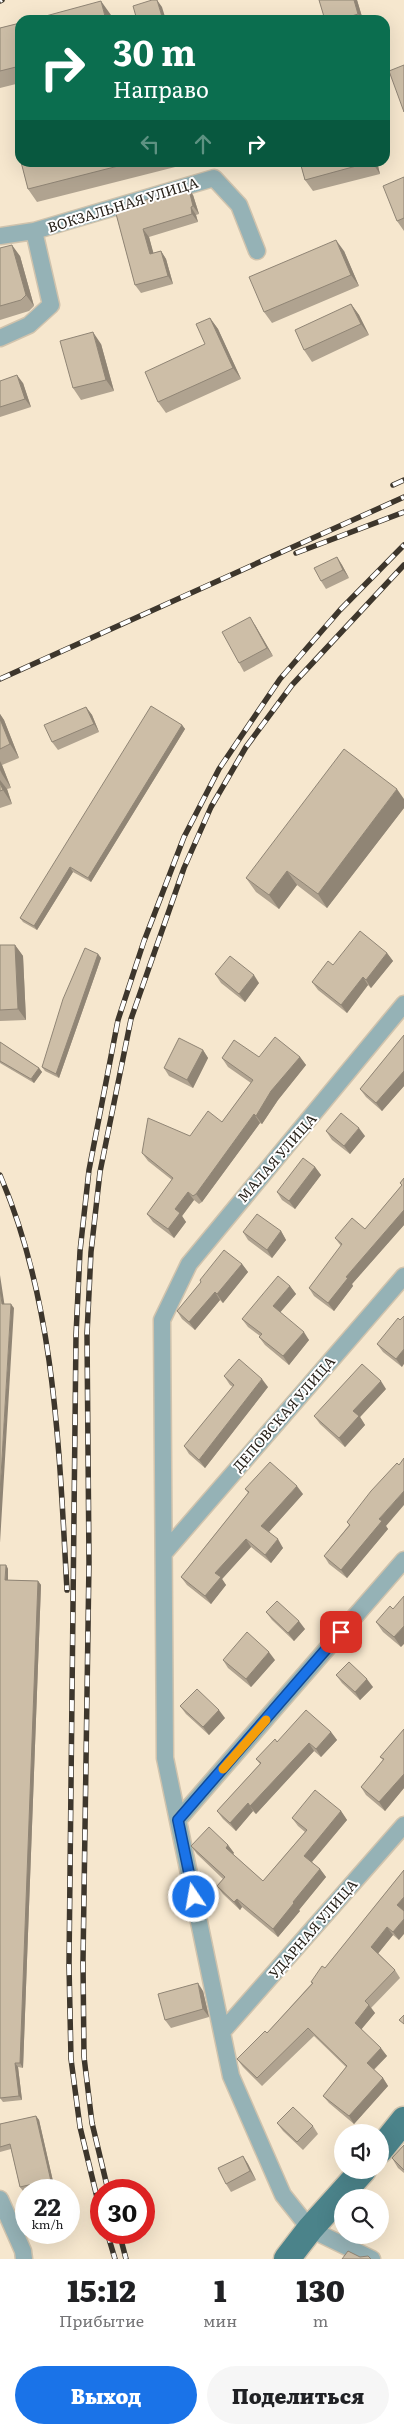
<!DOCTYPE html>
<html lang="ru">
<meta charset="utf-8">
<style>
:root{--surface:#fff;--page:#f6f6f6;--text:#202124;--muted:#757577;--accent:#1a73e8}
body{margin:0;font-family:Literata,serif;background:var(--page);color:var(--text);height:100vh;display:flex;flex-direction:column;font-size:19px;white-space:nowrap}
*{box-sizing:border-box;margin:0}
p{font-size:16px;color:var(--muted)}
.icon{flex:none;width:28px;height:28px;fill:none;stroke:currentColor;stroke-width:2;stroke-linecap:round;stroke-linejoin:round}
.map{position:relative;height:2259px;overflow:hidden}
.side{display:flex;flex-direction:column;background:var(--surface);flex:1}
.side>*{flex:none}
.guide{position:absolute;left:15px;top:15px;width:375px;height:152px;border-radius:15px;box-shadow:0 5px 20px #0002;background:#0b6e4f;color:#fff;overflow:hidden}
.fabs{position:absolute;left:334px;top:2124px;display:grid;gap:10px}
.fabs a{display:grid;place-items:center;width:55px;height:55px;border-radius:50%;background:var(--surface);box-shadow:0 5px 20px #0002;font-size:25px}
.speed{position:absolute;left:15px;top:2179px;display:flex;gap:10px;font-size:25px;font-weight:700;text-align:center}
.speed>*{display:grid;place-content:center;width:65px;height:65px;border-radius:50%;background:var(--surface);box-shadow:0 5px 20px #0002;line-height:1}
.speed small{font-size:12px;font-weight:400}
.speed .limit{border:8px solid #d22;background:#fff;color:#111}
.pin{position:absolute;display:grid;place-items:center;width:42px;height:42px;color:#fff;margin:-21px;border-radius:10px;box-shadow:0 2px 8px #0006}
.me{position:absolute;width:55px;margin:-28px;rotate:348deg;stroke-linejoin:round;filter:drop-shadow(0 0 4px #0008)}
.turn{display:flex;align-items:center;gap:18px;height:105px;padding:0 15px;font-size:22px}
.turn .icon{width:65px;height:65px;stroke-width:2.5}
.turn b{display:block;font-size:35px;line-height:42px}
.lanes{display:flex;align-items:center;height:48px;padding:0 15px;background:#0003;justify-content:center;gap:25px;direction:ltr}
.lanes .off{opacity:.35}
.eta{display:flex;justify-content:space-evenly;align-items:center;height:85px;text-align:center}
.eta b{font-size:30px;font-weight:800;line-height:35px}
.primary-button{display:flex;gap:10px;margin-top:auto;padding:10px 15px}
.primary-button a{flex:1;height:58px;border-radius:30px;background:var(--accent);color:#fff;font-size:20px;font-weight:800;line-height:58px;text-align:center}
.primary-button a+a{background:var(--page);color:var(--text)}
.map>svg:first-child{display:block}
</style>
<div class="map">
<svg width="404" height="2259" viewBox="0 0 404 2259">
<rect width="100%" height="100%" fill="#f6e7ce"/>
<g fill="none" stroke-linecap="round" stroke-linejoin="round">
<defs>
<path id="minor" d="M0 236 34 231 214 178 239 205 257 251
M0 338 29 325 51 305 34 231
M165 1552 404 1276
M178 1820 404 1560
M222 2032 404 1825
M0 2199 23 2251 24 2259
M372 2259 310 2229 283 2195 231 2076 165 1758 162 1320 189 1264 404 1004"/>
<path id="primary" d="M380 2150 404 2120
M287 2259 310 2229 363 2170"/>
</defs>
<use href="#minor" stroke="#d0c3ad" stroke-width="19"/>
<use href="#primary" stroke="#d0c3ad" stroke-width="29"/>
<use href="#minor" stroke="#95b2b6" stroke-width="16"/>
<use href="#primary" stroke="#4b838a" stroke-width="26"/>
<defs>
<path id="rail" d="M0 1 2 0
M393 485 404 480
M296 553 404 512
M0 679 404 497
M0 1175C56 1305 59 1451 67 1590
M108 2190 92 2123 84 2057 83 1962 89 1562 87 1334 91 1252 100 1172 131 1019 184 868 211 807 246 747 292 685 404 565
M101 2214 80 2127 71 2059 69 1965 76 1335 80 1251 89 1170 118 1020 144 941 184 837 219 769 280 679 340 610 404 545
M107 2232 115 2259
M119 2232 126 2259"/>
</defs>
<use href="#rail" stroke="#3d362c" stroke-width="5.5"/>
<use href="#rail" stroke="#fff" stroke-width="4" stroke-dasharray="11" stroke-linecap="butt"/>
</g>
<path fill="#b0a390" d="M319 0H357L363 20H325Z
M20 23V83L0 88V28Z
M21 162H195L37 202 28 189Z
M300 162H377L380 174 313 191 305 180Z
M404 177V231L397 221Z
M193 195 199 214 196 215 198 222 149 237 153 253 161 251 166 259 173 284 141 293 135 285 115 210Z
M0 248 20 256 34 306 29 311 0 320Z
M344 251 359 286 272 323 264 312Z
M351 304 359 315 369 335 312 362 304 350Z
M210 318 218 329 241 379 166 413 158 402 205 344Z
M101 344 114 391 81 400 73 388Z
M0 381 23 383 31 407 0 417Z
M337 557 342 565 349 578 326 589 321 581Z
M255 625 273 656 244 672 239 663Z
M86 707 92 715 99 732 58 750 52 742Z
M0 714 4 720 19 758 2 765 11 788 7 789 12 804 0 808Z
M182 725 185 729 91 882 73 872 37 930 23 922 20 918Z
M404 799V808L327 908 297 885 279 909 256 892 246 878Z
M0 945H15L23 956 26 1020 0 1021Z
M387 953 393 961 371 988 368 985 347 1013 318 990 312 982 333 965Z
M98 954 101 958 59 1078 45 1071 42 1067Z
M215 974 259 983 245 1002 221 983Z
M404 1035V1086L382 1111 366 1097 360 1089Z
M0 1042 39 1068 42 1072 34 1083 0 1063Z
M203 1050 208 1058 193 1088 169 1076 164 1068Z
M259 1057H300L306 1065 278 1100 262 1124 260 1123 202 1202 199 1204 194 1200 182 1216 186 1222 174 1238 153 1222 147 1214 172 1180 148 1161 142 1153 190 1136 222 1122 251 1083 228 1067 222 1058Z
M326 1131 365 1136 350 1154 332 1140Z
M315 1167 321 1175 295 1209 282 1200 277 1192Z
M404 1178V1225L352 1284 353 1286 334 1311 314 1296 309 1288 341 1246 335 1238 365 1229 402 1185 400 1183Z
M281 1231 286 1240 272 1258 248 1240 243 1232Z
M242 1264 248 1272 223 1303 220 1300 195 1330 182 1319 177 1311 201 1282 200 1280Z
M290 1286 296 1294 280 1312 309 1340 289 1365 265 1345 259 1337 260 1336 248 1327 242 1319Z
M400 1320 402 1367 383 1352 377 1344Z
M224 1376 268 1387 205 1468 189 1454 184 1446 233 1387 230 1385Z
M386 1389 360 1417 365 1425 345 1447 320 1424 314 1416Z
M245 1489 303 1494 269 1532 283 1548 271 1563 251 1547 222 1579 226 1585 211 1604 187 1585 181 1577 248 1493Z
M347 1522 386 1526 388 1529 347 1578 329 1564 324 1556 349 1525Z
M6 1565 8 1569V1580L38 1581 41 1585 23 2068 18 2067 22 2100 3 2102 0 2098Z
M393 1609 401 1647 383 1632 376 1622Z
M266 1612 305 1629 294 1641 272 1620Z
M223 1660H275L251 1687 228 1668Z
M336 1675 373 1687 360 1700 342 1683Z
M180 1706 225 1718 209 1735 186 1714Z
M404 1729V1788L385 1811 366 1795 361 1787 383 1760 380 1757Z
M331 1732 337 1740 321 1757 314 1751 256 1814 253 1811 236 1831 223 1819 217 1811 260 1764 256 1759 277 1742Z
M341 1811 347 1820 312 1862 320 1869 326 1877 299 1910 300 1911 278 1937 242 1907 240 1910 223 1894 217 1886 223 1879 197 1854 191 1846 228 1845 234 1853 233 1854 263 1881 305 1832 298 1826 292 1818Z
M404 1870 399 1940 393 1935 378 1953 395 1970 400 1978 371 2008 375 2013 361 2029 387 2056 374 2070 383 2078 388 2086 354 2124 329 2103 323 2096 346 2067 314 2036 262 2086 243 2067 237 2059 267 2033 312 1983 311 1982 325 1968Z
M203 1991 209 2017 171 2028 165 2020Z
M36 2116 39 2120 55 2190H39L38 2188 23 2191 20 2187 11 2149 0 2152V2124Z
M277 2123 313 2126 318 2134 303 2150 283 2131Z
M404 2145V2173L398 2168 392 2158Z
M243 2156 248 2164 256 2180 231 2192 226 2184Z"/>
<path fill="#908575" d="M157 0 162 7 166 20H163Z
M354 0H357L363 20H362L358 14Z
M101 1 111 15 112 20H106Z
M372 162H377L380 174Z
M188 186 193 195 199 214 193 206Z
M191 207 196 215 198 222 192 214Z
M143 229 149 237 156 262 150 254Z
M336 240 344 251 359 286 351 275Z
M12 245 20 256 34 306 26 295Z
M161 251 166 259 173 284 168 276Z
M351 304 359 315 369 335 361 324Z
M210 318 218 329 241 379 233 368Z
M93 332 101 344 114 391 106 380Z
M17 375 23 383 31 407 25 399Z
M337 557 342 565 349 578 343 570Z
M250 617 255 625 273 656 267 648Z
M86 707 92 715 99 732 94 724Z
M0 714 4 720 19 758 10 744 0 719Z
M182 725 185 729 91 882 88 878Z
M0 761 2 765 11 788 2 774 0 770Z
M0 780 7 789 12 804 3 790 0 783Z
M397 789 404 799V808L327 908 318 894Z
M70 867 73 872 37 930 34 926Z
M287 871 297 885 279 909 269 895Z
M15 945 23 956 26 1020 18 1009Z
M387 953 393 961 371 988 366 980Z
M98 954 101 958 59 1078 56 1074Z
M254 975 259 983 245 1002 239 994Z
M363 977 368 985 347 1013 341 1005Z
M203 1050 208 1058 193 1088 187 1080Z
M300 1057 306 1065 278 1100 262 1124 256 1116 271 1091Z
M39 1068 42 1072 34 1083 31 1079Z
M404 1071V1086L382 1111 376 1103Z
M254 1114 260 1123 202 1202 196 1194Z
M359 1128 365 1136 350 1154 344 1146Z
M315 1167 321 1175 295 1209 289 1201Z
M188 1192 194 1200 182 1216 186 1222 174 1238 168 1229 175 1209Z
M404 1210V1225L352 1284 353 1286 334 1311 328 1303 346 1277Z
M281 1231 286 1240 272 1258 267 1250Z
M242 1264 248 1272 223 1303 217 1294Z
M0 1275 5 1308 2 1304 0 1289Z
M290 1286 296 1294 278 1315 273 1306Z
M215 1292 220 1300 195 1330 189 1322Z
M11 1304 14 1308 0 1543V1493Z
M304 1332 309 1340 289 1365 283 1356Z
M404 1349V1364L402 1367 396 1359Z
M262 1379 268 1387 205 1468 199 1460Z
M381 1381 386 1389 360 1417 365 1425 345 1447 339 1438 353 1411Z
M297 1486 303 1494 267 1534 261 1526Z
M404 1491V1505L386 1526 388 1529 347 1578 341 1570 379 1519Z
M246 1539 251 1547 222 1579 226 1585 211 1604 205 1596 215 1573Z
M278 1539 283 1548 271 1563 265 1555Z
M6 1565 8 1569V1584L5 1580Z
M38 1581 41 1585 23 2068 20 2063Z
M299 1621 305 1629 294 1641 288 1633Z
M404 1626V1644L401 1647 394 1637Z
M269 1652 275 1660 251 1687 246 1679Z
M367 1679 373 1687 360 1700 355 1692Z
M219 1710 225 1718 209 1735 203 1727Z
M331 1732 337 1740 321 1757 316 1749Z
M309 1743 314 1751 256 1814 250 1806Z
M404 1774V1788L385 1811 379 1802Z
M248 1803 253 1811 236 1831 230 1823Z
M341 1811 347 1820 310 1864 304 1856Z
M228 1845 234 1853 231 1856 226 1848Z
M320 1869 326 1877 299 1910 300 1911 278 1937 273 1929 293 1902Z
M404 1897V1912L397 1905Z
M237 1899 242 1907 240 1910 234 1902Z
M404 1919V1934L399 1940 393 1932Z
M387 1927 393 1935 377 1955 371 1947Z
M198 1983 203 1991 209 2017 203 2009Z
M369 2005 375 2013 360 2031 355 2023Z
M381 2048 387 2056 372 2071 367 2063Z
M15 2063 18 2067 22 2100 19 2096Z
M383 2078 388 2086 354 2124 349 2116Z
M36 2116 39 2120 55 2190H53Z
M243 2156 248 2164 256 2180 250 2171Z"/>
<path fill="#cdbea7" stroke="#908575" d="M152 0H157L163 20H137L133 6Z
M319 0H354L358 14 339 20H325Z
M101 1 106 20H31Z
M20 23V66L0 71V28Z
M404 65V112L389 71Z
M21 162H134L28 189Z
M300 162H371L305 180Z
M404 177V218L397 221 383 186Z
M188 186 193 206 191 207 192 214 143 229 150 254 161 251 168 276 135 285 115 210Z
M336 240 351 275 264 312 249 277Z
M12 245 26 295 21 300 0 306V248Z
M351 304 361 324 304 350 295 330Z
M210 318 233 368 158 402 145 372 205 344 196 324Z
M93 332 106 380 73 388 60 341Z
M17 375 25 399 0 407V381Z
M337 557 343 570 321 581 314 568Z
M250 617 267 648 239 663 222 632Z
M151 706 182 725 88 878 70 867 34 926 20 918Z
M86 707 94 724 52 742 44 725Z
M0 719 10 744 0 749Z
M344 749 397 789 318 894 287 871 269 895 246 878Z
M0 783 3 790 0 791Z
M360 931 387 953 366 980 363 977 341 1005 312 982 328 961 333 965Z
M0 945H15L18 1009 0 1010Z
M85 948 98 954 56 1074 42 1067 63 999Z
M230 956 254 975 239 994 215 974Z
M404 1035V1071L376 1103 360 1089Z
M275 1037 300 1057 271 1091 256 1116 254 1114 196 1194 193 1196 188 1192 175 1209 180 1213 168 1229 147 1214 173 1178 142 1153 148 1118 190 1136 208 1111 222 1122 253 1080 222 1058 234 1040 259 1057Z
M179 1038 203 1050 187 1080 164 1068Z
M0 1042 39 1068 31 1079 0 1061Z
M341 1113 359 1128 344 1146 326 1131Z
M303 1158 315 1167 289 1201 277 1192Z
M404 1178V1210L346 1277 348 1278 328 1303 309 1288 342 1244 335 1238 352 1218 365 1229 402 1185 400 1183Z
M257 1214 281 1231 267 1250 243 1232Z
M224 1250 242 1264 217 1294 215 1292 189 1322 177 1311 201 1282 200 1280Z
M278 1276 290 1286 273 1306 304 1332 283 1356 259 1337 262 1334 242 1319Z
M0 1289 2 1304H11L0 1493Z
M404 1316V1349L396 1359 377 1344 398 1318 400 1320Z
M239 1359 262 1379 199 1460 184 1446 234 1385 224 1376Z
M362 1364 381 1381 353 1411 359 1416 339 1438 314 1416Z
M404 1458V1491L379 1519 382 1521 341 1570 324 1556 350 1525 347 1522 371 1491 397 1463 399 1465Z
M270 1462 297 1486 261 1526 278 1539 265 1555 246 1539 215 1573 221 1577 205 1596 181 1577 249 1492 245 1489Z
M0 1565H6L5 1580 38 1581 20 2063H15L19 2096 0 2098Z
M404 1596V1626L394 1637 376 1622 390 1606 393 1609Z
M277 1601 299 1621 288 1633 266 1612Z
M247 1632 269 1652 246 1679 223 1660Z
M349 1662 367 1679 355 1692 336 1675Z
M197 1689 219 1710 203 1727 180 1706Z
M306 1710 331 1732 316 1749 309 1743 250 1806 248 1803 230 1823 217 1811 261 1763 256 1759 275 1739 277 1742Z
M404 1729V1774L379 1802 361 1787 384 1759 380 1757Z
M315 1790 341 1811 304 1856 320 1869 293 1902 294 1903 273 1929 237 1899 234 1902 217 1886 225 1877 191 1846 209 1827 228 1845 226 1848 263 1881 307 1830 292 1818Z
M404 1870V1897L397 1905 404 1911V1919L393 1932 387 1927 371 1947 395 1970 365 2001 369 2005 355 2023 381 2048 367 2063 383 2078 349 2116 323 2096 347 2066 308 2028 257 2078 237 2059 265 2031 267 2033 313 1983 311 1982 322 1966 325 1968Z
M198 1983 203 2009 165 2020 158 1994Z
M404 2015V2024L399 2020Z
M293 2107 313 2126 297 2142 277 2123Z
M36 2116 53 2190H39L37 2183 20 2187 10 2144 0 2147V2124Z
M404 2145V2170L392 2158Z
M243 2156 250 2171 226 2184 218 2168Z
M348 2251 360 2257 368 2256 371 2259H342Z"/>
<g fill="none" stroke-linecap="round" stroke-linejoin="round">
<defs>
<path id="route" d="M194 1897 178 1820 341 1632"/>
</defs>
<use href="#route" stroke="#114b97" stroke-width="12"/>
<use href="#route" stroke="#1a73e8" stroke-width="9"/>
<path stroke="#f59e0b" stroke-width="9" d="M223 1769 266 1720"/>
</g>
<g text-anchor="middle" stroke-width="4" stroke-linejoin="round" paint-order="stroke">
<g font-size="14" fill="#251f17" stroke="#fff">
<text transform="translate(123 205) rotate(-17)" y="5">ВОКЗАЛЬНАЯ УЛИЦА</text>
<text transform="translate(277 1158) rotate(-49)" y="5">МАЛАЯ УЛИЦА</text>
<text transform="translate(284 1414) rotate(-49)" y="5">ДЕПОВСКАЯ УЛИЦА</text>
<text transform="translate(313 1929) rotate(-49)" y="5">УДАРНАЯ УЛИЦА</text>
</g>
</g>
</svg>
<div class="fabs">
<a><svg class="icon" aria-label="sound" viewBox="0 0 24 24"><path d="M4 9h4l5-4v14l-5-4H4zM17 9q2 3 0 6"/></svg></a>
<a><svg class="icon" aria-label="search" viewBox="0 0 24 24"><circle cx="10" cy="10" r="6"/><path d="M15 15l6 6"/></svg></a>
</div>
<div class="speed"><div>22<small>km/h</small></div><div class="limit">30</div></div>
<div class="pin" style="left:341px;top:1632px;background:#d93025"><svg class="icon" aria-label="arrive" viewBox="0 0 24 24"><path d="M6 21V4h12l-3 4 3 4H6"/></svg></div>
<svg class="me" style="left:194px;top:1897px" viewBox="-20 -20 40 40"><circle r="17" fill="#1a73e8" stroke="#fff" stroke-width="3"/><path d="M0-11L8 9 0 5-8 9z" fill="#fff"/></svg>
<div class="guide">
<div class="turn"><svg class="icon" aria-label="right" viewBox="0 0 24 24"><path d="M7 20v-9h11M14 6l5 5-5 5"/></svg><div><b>30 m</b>Направо</div></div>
<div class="lanes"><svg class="icon off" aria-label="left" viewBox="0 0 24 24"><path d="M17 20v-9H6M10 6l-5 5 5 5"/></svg><svg class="icon off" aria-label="ahead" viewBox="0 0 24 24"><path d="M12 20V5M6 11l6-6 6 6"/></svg><svg class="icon" aria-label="right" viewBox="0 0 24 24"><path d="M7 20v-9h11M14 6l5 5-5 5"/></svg></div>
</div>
</div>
<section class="side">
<div class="eta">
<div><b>15:12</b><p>Прибытие</p></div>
<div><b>1</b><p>мин</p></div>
<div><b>130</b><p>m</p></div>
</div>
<div class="primary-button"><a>Выход</a><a>Поделиться</a></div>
</section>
